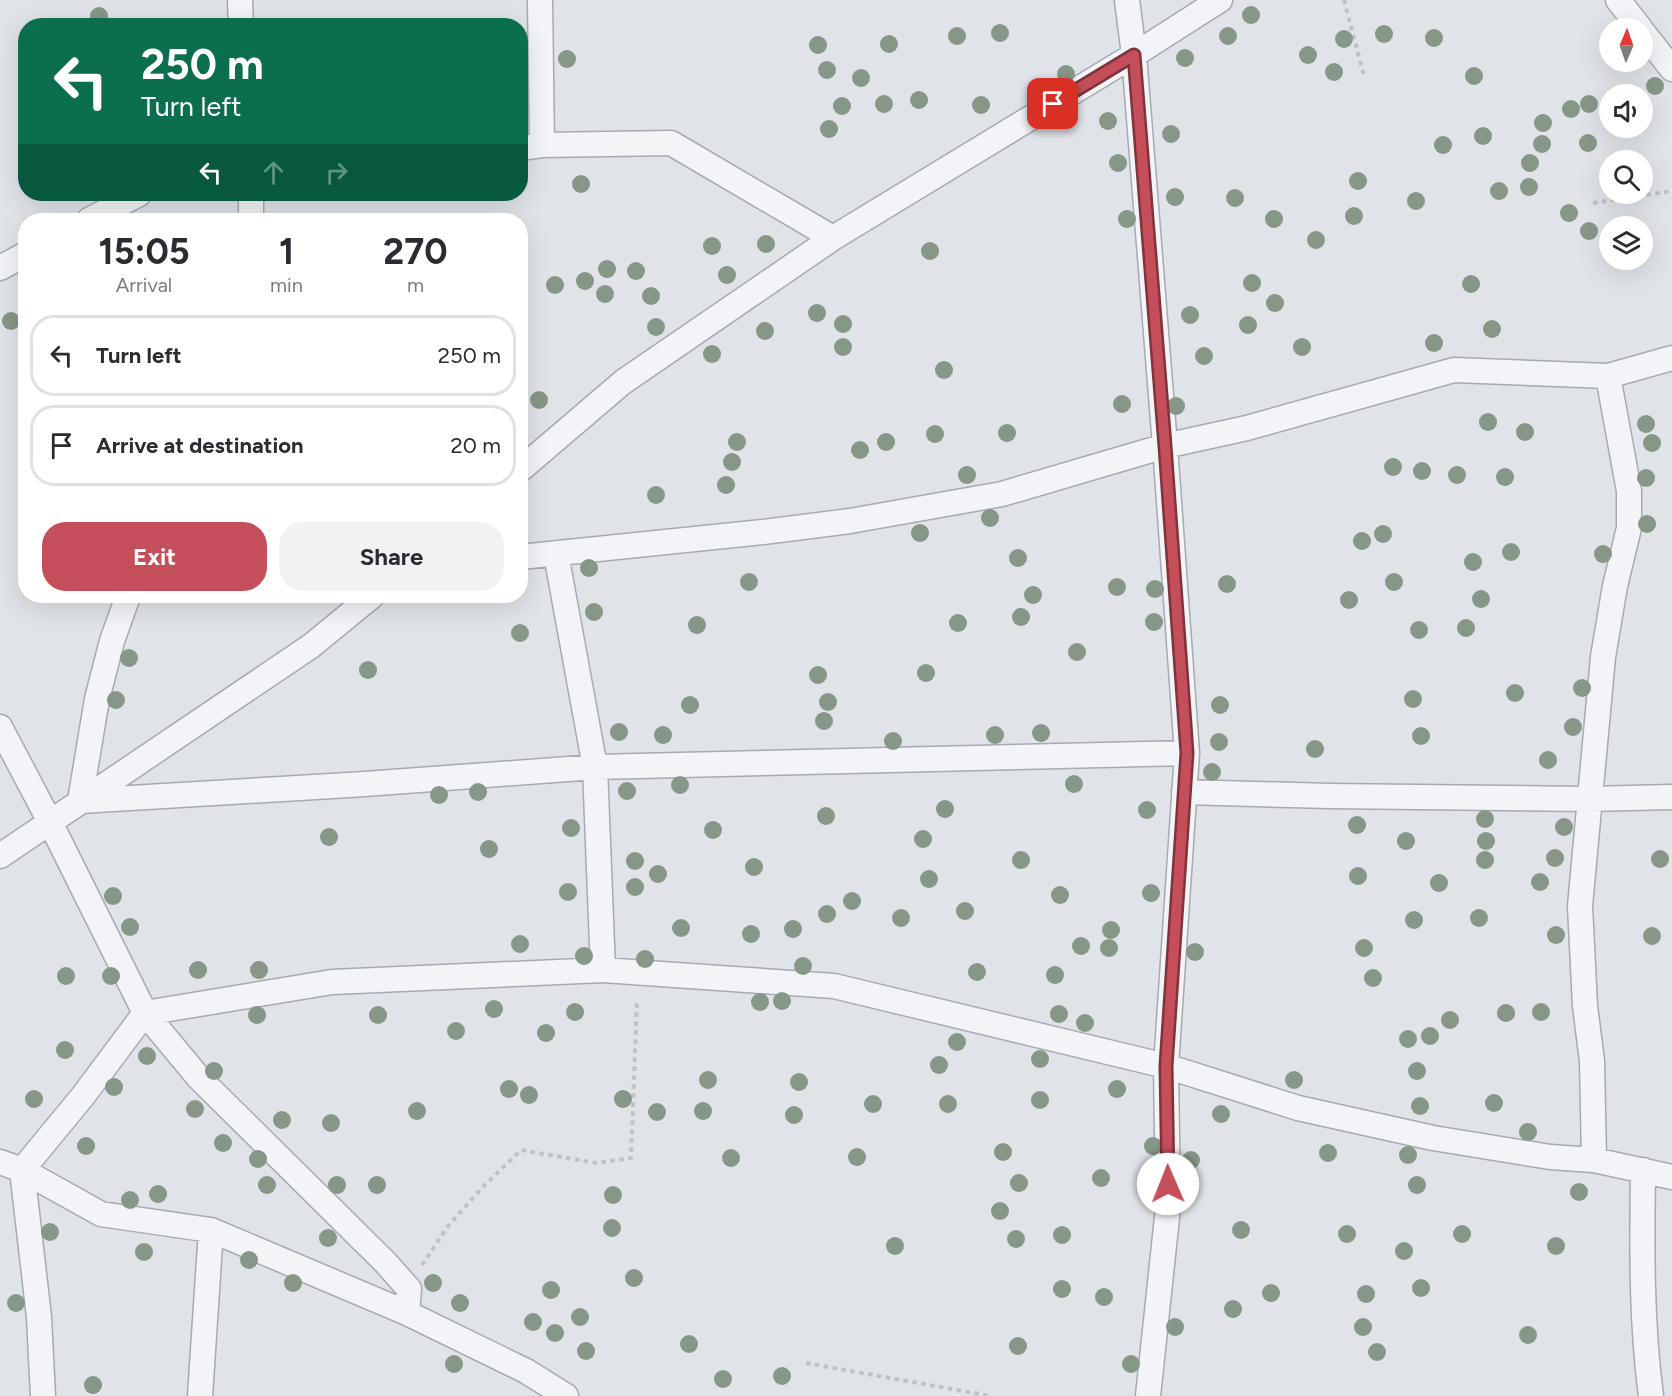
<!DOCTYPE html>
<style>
:root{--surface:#fff;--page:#f2f2f3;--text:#2b2b33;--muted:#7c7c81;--line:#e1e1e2;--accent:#c44e59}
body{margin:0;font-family:Figtree,sans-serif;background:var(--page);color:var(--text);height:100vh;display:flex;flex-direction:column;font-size:22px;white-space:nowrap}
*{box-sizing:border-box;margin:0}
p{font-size:20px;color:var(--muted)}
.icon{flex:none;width:33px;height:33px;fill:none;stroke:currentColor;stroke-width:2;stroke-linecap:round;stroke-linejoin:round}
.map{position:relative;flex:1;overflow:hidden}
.side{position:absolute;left:18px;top:213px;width:510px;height:390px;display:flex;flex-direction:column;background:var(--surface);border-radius:24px;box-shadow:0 6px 24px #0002}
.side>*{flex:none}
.guide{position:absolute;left:18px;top:18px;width:510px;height:183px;border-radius:24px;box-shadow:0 6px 24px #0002;background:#0b6e4f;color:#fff;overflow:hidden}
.needle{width:39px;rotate:2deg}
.buttons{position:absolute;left:1599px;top:18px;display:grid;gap:12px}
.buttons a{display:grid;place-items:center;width:54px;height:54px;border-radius:50%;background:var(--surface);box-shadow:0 6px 24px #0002;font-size:30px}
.pin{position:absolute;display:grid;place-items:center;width:51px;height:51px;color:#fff;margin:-26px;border-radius:12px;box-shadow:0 3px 9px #0006}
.me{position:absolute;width:66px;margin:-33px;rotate:359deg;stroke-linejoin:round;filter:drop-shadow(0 0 4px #0008)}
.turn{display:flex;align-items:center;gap:21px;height:126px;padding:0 24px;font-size:27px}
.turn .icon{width:78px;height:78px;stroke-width:2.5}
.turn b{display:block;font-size:42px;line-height:51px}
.lanes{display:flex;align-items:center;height:57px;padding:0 24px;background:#0003;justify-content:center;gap:30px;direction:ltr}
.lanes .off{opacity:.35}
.eta{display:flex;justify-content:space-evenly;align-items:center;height:102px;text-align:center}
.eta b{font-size:36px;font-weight:700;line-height:42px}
.primary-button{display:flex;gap:12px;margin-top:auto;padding:12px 24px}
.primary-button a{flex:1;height:69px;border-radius:24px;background:var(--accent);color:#fff;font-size:24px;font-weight:700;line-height:69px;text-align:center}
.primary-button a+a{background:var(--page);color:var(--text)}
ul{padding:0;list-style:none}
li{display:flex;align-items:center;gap:18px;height:81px;margin:0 12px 9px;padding:0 12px;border:3px solid var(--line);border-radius:24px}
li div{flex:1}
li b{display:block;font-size:22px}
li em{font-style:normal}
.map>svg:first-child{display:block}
</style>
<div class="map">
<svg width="1672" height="1396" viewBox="0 0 1672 1396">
<rect width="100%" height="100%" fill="#e0e3e8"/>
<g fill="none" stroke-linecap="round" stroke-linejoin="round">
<defs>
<path id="street" d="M240 0 241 26
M540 0 542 145
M1127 0 1134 55 1165 446 1187 753 1166 1066 1168 1208 1148 1396
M1618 0 1640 28
M1642 31 1672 69
M520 148 542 145 671 143 833 238
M89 220 139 194
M251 220V194
M0 268 26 254
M520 470 623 382 833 238 1134 55 1220 0
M556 554 595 767 603 970
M520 557 763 532 850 521 1002 494 1165 446 1247 428 1454 370 1608 376 1672 358
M128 596 112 641 97 699 80 801 365 784 595 767 1187 753
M0 727 50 822 145 1013 199 1078 386 1263 409 1289 407 1313
M1184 792 1329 796 1589 799 1672 797
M0 856 311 646 372 596
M1594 1160 1592 1061 1585 1006 1580 906 1603 657 1615 586 1629 528V491L1608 376
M0 1162 22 1170 101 1214 211 1230 407 1313 526 1371 566 1396
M1643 1170C1642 1246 1641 1321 1651 1396
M43 1396 39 1317 22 1170 83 1096 145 1013 332 982 603 970 834 986 1166 1066 1298 1108 1433 1138 1550 1157 1594 1160 1672 1177
M200 1396 211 1230"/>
</defs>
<use href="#street" stroke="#a6aab2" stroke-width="27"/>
<path stroke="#bfc1c7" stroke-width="4" stroke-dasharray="4.5 4.5" stroke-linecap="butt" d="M1344 0 1364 76
M1593 203 1672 191
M422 1265 448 1226 483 1187 521 1150 596 1163 631 1158 637 1000
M806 1363 991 1396"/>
<use href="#street" stroke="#f3f4f7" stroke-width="24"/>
</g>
<g fill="#869787">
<circle cx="1251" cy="15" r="9"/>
<circle cx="99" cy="16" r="9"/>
<circle cx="1000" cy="33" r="9"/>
<circle cx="1384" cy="34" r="9"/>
<circle cx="957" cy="36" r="9"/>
<circle cx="1228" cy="36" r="9"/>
<circle cx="1434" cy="38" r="9"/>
<circle cx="1344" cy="39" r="9"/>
<circle cx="889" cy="44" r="9"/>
<circle cx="818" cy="45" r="9"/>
<circle cx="1308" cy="55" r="9"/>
<circle cx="1185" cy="58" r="9"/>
<circle cx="567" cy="59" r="9"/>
<circle cx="827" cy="70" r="9"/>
<circle cx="1334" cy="72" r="9"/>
<circle cx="1066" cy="74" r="9"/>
<circle cx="1474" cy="76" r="9"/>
<circle cx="861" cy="78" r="9"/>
<circle cx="1655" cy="86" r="9"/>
<circle cx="919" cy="100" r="9"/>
<circle cx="884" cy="104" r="9"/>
<circle cx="1589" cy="104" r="9"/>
<circle cx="981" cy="105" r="9"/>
<circle cx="842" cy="106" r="9"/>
<circle cx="1571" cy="109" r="9"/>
<circle cx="1108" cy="121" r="9"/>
<circle cx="1543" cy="123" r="9"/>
<circle cx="829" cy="129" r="9"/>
<circle cx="1171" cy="134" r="9"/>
<circle cx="1483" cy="136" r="9"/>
<circle cx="1588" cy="143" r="9"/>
<circle cx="1542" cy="144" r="9"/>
<circle cx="1443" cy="145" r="9"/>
<circle cx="1118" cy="163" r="9"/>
<circle cx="1530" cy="163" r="9"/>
<circle cx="1358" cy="181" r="9"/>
<circle cx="581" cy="184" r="9"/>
<circle cx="1529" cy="187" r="9"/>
<circle cx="1499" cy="191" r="9"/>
<circle cx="1175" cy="197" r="9"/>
<circle cx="1235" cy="198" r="9"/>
<circle cx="1416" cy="201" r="9"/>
<circle cx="1569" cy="213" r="9"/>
<circle cx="1354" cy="216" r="9"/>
<circle cx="1127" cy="219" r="9"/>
<circle cx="1274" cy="219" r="9"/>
<circle cx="1589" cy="231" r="9"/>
<circle cx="1316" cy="240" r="9"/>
<circle cx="766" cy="244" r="9"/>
<circle cx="712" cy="246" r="9"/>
<circle cx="930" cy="251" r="9"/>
<circle cx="607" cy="269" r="9"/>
<circle cx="636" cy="271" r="9"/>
<circle cx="727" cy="275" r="9"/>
<circle cx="585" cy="281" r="9"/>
<circle cx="1252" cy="283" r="9"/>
<circle cx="1471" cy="284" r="9"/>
<circle cx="555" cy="285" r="9"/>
<circle cx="605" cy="294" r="9"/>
<circle cx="651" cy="296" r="9"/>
<circle cx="1275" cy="303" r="9"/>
<circle cx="817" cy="313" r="9"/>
<circle cx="1190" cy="315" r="9"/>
<circle cx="11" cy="321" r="9"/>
<circle cx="843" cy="324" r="9"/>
<circle cx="1248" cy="325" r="9"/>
<circle cx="656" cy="327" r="9"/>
<circle cx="1492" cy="329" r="9"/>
<circle cx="765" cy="331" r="9"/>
<circle cx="1434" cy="343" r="9"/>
<circle cx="843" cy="347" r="9"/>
<circle cx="1302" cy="347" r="9"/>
<circle cx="712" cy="354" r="9"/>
<circle cx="1204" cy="356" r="9"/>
<circle cx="944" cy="370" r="9"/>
<circle cx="539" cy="400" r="9"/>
<circle cx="1122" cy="404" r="9"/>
<circle cx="1176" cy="406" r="9"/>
<circle cx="1488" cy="422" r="9"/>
<circle cx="1646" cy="424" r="9"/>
<circle cx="1525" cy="432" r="9"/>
<circle cx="1007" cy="433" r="9"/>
<circle cx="935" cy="434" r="9"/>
<circle cx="737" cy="442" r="9"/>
<circle cx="886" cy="442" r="9"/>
<circle cx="1652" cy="443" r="9"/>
<circle cx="860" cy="450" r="9"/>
<circle cx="732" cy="462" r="9"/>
<circle cx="1393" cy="467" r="9"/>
<circle cx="1422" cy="471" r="9"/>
<circle cx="967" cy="475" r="9"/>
<circle cx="1457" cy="475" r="9"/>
<circle cx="1505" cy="477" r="9"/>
<circle cx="1646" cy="478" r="9"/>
<circle cx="726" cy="485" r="9"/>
<circle cx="656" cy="495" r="9"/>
<circle cx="990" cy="518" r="9"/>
<circle cx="1647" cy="524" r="9"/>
<circle cx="920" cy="533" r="9"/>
<circle cx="1383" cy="534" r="9"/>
<circle cx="1362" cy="541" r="9"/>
<circle cx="1511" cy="552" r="9"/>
<circle cx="1603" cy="554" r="9"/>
<circle cx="1018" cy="558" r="9"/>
<circle cx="1473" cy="562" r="9"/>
<circle cx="589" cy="568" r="9"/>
<circle cx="749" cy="582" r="9"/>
<circle cx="1394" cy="582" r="9"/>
<circle cx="1227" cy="584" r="9"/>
<circle cx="1117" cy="587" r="9"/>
<circle cx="1155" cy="589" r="9"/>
<circle cx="1033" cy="595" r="9"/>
<circle cx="1481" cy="599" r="9"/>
<circle cx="1349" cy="600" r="9"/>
<circle cx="594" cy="612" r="9"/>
<circle cx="1021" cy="617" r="9"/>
<circle cx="1154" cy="622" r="9"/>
<circle cx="958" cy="623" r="9"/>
<circle cx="697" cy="625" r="9"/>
<circle cx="1466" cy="628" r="9"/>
<circle cx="1419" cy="630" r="9"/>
<circle cx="520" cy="633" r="9"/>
<circle cx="1077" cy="652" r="9"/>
<circle cx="129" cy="658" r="9"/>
<circle cx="368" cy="670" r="9"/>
<circle cx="926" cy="673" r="9"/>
<circle cx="818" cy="675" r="9"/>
<circle cx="1582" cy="688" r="9"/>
<circle cx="1515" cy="693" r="9"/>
<circle cx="1413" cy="699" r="9"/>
<circle cx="116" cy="700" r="9"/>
<circle cx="828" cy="702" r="9"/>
<circle cx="690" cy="705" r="9"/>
<circle cx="1220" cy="705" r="9"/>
<circle cx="824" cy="721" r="9"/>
<circle cx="1573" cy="727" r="9"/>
<circle cx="619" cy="732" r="9"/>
<circle cx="1041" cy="733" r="9"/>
<circle cx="663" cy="735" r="9"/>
<circle cx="995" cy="735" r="9"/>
<circle cx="1421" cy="736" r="9"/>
<circle cx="893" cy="741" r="9"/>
<circle cx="1219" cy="742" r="9"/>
<circle cx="1315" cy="749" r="9"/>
<circle cx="1548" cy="760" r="9"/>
<circle cx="1212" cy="772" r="9"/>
<circle cx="1074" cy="784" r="9"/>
<circle cx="680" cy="785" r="9"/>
<circle cx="627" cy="791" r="9"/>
<circle cx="478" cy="792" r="9"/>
<circle cx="439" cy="795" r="9"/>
<circle cx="945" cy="809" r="9"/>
<circle cx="1147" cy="810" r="9"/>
<circle cx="826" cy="816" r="9"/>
<circle cx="1485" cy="819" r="9"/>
<circle cx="1357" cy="825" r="9"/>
<circle cx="1564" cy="827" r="9"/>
<circle cx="571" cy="828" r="9"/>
<circle cx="713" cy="830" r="9"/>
<circle cx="329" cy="837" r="9"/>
<circle cx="923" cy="839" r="9"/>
<circle cx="1406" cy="841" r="9"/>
<circle cx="1486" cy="841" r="9"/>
<circle cx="489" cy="849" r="9"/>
<circle cx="1555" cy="858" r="9"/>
<circle cx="1660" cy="859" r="9"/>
<circle cx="1021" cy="860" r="9"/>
<circle cx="1485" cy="860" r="9"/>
<circle cx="635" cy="861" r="9"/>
<circle cx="754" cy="867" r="9"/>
<circle cx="658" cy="874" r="9"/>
<circle cx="1358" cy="876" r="9"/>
<circle cx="929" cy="879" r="9"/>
<circle cx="1540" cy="882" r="9"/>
<circle cx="1439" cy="883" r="9"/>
<circle cx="635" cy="887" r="9"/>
<circle cx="568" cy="892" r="9"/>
<circle cx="1151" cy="893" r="9"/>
<circle cx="1060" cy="895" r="9"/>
<circle cx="113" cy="896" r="9"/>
<circle cx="852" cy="901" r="9"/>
<circle cx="965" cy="911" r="9"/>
<circle cx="827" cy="914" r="9"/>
<circle cx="901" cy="918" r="9"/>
<circle cx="1479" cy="918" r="9"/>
<circle cx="1414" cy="920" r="9"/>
<circle cx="130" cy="927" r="9"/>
<circle cx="681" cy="928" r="9"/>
<circle cx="793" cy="929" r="9"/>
<circle cx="1111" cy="930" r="9"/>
<circle cx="751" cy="934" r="9"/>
<circle cx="1556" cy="935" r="9"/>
<circle cx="1652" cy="936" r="9"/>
<circle cx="520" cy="944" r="9"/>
<circle cx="1081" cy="946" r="9"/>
<circle cx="1109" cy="948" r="9"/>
<circle cx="1364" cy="948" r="9"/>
<circle cx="1195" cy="952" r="9"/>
<circle cx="584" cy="956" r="9"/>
<circle cx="645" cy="959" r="9"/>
<circle cx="803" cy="966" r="9"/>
<circle cx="198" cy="970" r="9"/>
<circle cx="259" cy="970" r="9"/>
<circle cx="977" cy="972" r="9"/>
<circle cx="1055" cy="975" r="9"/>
<circle cx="66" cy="976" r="9"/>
<circle cx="111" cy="976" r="9"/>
<circle cx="1373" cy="978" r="9"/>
<circle cx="782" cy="1001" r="9"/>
<circle cx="760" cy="1002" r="9"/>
<circle cx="494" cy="1009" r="9"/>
<circle cx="575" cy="1012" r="9"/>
<circle cx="1541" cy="1012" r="9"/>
<circle cx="1506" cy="1013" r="9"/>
<circle cx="1059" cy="1014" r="9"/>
<circle cx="257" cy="1015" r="9"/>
<circle cx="378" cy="1015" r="9"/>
<circle cx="1450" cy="1020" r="9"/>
<circle cx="1085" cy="1023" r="9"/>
<circle cx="456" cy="1031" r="9"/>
<circle cx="546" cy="1033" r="9"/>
<circle cx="1430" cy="1036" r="9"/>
<circle cx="1408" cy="1039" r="9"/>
<circle cx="957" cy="1042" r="9"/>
<circle cx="65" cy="1050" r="9"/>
<circle cx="147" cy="1056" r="9"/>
<circle cx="1040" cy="1059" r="9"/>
<circle cx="939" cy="1065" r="9"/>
<circle cx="214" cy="1071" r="9"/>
<circle cx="1417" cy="1071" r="9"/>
<circle cx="708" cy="1080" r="9"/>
<circle cx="1294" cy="1080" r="9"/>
<circle cx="799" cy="1082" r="9"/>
<circle cx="114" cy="1087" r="9"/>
<circle cx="509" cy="1089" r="9"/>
<circle cx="1117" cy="1089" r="9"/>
<circle cx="529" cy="1095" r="9"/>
<circle cx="34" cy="1099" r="9"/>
<circle cx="623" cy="1099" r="9"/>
<circle cx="1040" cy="1100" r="9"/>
<circle cx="1494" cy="1103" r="9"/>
<circle cx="873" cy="1104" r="9"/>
<circle cx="948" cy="1104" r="9"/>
<circle cx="1420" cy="1106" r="9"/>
<circle cx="195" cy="1109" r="9"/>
<circle cx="417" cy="1111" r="9"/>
<circle cx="703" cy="1111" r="9"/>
<circle cx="657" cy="1112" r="9"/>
<circle cx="1221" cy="1114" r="9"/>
<circle cx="794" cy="1115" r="9"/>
<circle cx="282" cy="1120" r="9"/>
<circle cx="331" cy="1123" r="9"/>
<circle cx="1528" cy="1132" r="9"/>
<circle cx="223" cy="1143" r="9"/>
<circle cx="86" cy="1146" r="9"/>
<circle cx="1153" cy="1146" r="9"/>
<circle cx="1003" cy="1152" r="9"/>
<circle cx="1328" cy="1153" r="9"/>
<circle cx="1408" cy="1155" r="9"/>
<circle cx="857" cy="1157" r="9"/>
<circle cx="731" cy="1158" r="9"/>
<circle cx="258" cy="1159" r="9"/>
<circle cx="1191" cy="1160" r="9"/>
<circle cx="1101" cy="1178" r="9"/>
<circle cx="1019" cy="1183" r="9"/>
<circle cx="267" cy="1185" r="9"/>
<circle cx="337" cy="1185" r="9"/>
<circle cx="377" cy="1185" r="9"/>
<circle cx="1417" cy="1185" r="9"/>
<circle cx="1579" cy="1192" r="9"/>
<circle cx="158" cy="1194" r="9"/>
<circle cx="613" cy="1195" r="9"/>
<circle cx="130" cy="1200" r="9"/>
<circle cx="1000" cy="1211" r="9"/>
<circle cx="612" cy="1228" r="9"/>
<circle cx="1241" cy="1230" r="9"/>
<circle cx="50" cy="1232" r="9"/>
<circle cx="1347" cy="1234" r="9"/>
<circle cx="1462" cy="1234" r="9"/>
<circle cx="1062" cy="1235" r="9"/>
<circle cx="328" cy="1238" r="9"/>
<circle cx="1016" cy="1239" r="9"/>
<circle cx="895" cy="1246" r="9"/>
<circle cx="1556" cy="1246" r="9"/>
<circle cx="1404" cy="1251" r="9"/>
<circle cx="144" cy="1252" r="9"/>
<circle cx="249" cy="1260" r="9"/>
<circle cx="634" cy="1278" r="9"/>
<circle cx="293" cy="1283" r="9"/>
<circle cx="433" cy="1283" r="9"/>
<circle cx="1421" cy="1288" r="9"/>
<circle cx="1062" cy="1289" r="9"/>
<circle cx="551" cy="1290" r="9"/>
<circle cx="1271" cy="1293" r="9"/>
<circle cx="1366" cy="1294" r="9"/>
<circle cx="1104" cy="1297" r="9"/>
<circle cx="16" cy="1303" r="9"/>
<circle cx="460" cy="1303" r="9"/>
<circle cx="1233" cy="1309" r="9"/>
<circle cx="580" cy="1317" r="9"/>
<circle cx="533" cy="1322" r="9"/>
<circle cx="1175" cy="1327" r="9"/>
<circle cx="1363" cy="1327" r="9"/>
<circle cx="555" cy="1333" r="9"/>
<circle cx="1528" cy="1335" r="9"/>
<circle cx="689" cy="1344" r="9"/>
<circle cx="1018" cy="1346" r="9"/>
<circle cx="586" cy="1351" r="9"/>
<circle cx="1377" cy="1352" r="9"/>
<circle cx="454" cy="1364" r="9"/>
<circle cx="1131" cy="1364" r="9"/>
<circle cx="782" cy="1376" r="9"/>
<circle cx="723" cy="1379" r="9"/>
<circle cx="93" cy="1385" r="9"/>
</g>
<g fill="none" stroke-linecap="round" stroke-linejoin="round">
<defs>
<path id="route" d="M1053 104 1134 55 1165 446 1187 753 1166 1066 1168 1184"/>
</defs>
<use href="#route" stroke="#7f333a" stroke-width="15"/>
<use href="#route" stroke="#c44e59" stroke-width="10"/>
</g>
</svg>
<div class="buttons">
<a><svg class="needle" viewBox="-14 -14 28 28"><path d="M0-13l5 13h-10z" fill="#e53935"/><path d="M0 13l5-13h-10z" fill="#7c7c81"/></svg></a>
<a><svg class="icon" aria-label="sound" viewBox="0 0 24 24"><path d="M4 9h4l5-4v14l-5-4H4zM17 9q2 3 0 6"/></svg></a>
<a><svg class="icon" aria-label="search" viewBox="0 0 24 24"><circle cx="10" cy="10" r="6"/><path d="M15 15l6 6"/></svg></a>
<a><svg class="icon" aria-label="layers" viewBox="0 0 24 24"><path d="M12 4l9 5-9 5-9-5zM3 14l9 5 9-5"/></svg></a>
</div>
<div class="pin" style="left:1053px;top:104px;background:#d93025"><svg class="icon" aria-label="arrive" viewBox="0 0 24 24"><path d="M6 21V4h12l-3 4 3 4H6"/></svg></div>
<svg class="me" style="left:1168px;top:1184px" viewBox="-20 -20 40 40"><circle r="19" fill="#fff"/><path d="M0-13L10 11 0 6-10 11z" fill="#c44e59"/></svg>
<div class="guide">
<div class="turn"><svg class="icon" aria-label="left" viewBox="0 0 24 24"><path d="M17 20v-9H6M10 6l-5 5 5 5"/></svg><div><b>250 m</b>Turn left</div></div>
<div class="lanes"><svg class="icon" aria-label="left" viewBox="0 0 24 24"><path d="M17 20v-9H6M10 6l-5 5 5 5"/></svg><svg class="icon off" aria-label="ahead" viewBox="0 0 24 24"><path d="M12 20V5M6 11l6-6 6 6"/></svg><svg class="icon off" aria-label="right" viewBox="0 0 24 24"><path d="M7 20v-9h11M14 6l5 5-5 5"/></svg></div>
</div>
<section class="side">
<div class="eta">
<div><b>15:05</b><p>Arrival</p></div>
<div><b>1</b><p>min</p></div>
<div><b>270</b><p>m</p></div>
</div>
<ul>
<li><svg class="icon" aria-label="left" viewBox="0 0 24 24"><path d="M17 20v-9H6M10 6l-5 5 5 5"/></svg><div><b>Turn left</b></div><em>250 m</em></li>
<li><svg class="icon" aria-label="arrive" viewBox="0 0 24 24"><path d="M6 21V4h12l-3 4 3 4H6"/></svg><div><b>Arrive at destination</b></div><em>20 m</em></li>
</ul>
<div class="primary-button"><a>Exit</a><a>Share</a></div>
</section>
</div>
